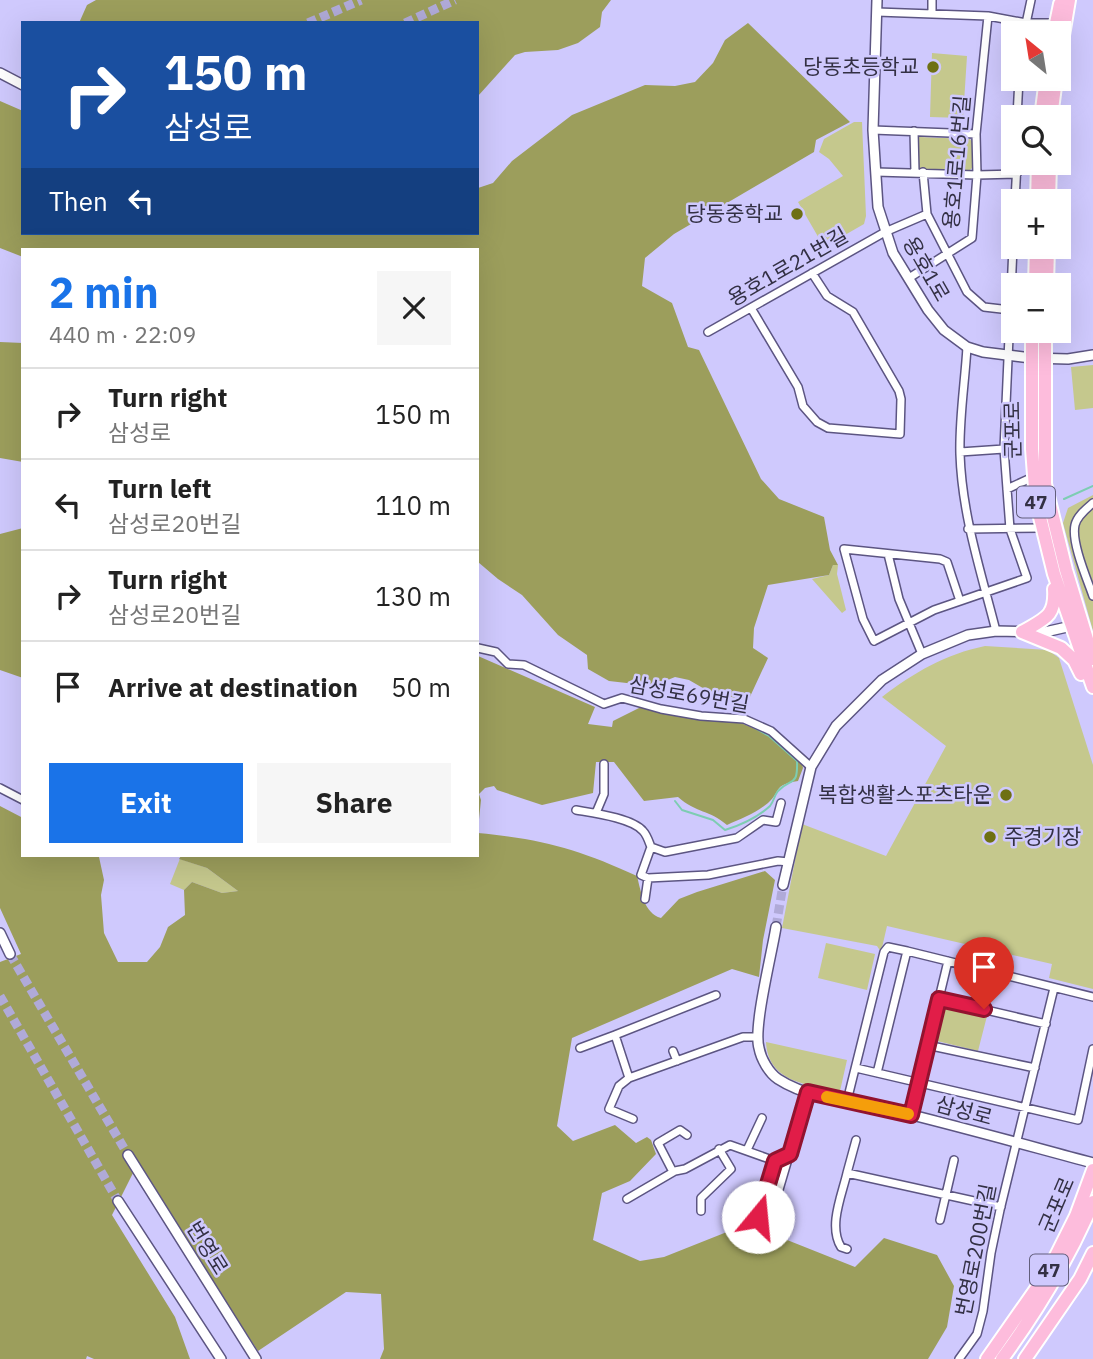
<!DOCTYPE html>
<meta charset="utf-8">
<style>
:root{--surface:#fff;--page:#f6f6f6;--text:#222;--muted:#767676;--line:#e0e0e0;--accent:#1a73e8}
body{margin:0;font-family:"IBM Plex Sans","Noto Sans KR",sans-serif;background:var(--page);color:var(--text);height:100vh;display:flex;flex-direction:column;font-size:26px;white-space:nowrap}
*{box-sizing:border-box;margin:0}
p{font-size:23px;color:var(--muted)}
.icon{flex:none;width:38px;height:38px;fill:none;stroke:currentColor;stroke-width:2;stroke-linecap:round;stroke-linejoin:round}
.map{position:relative;flex:1;overflow:hidden}
.sheet{position:absolute;left:21px;top:248px;width:458px;height:609px;display:flex;flex-direction:column;background:var(--surface);border-radius:0px;box-shadow:0 7px 28px #0002}
.sheet>*{flex:none}
.banner{position:absolute;left:21px;top:21px;width:458px;height:214px;border-radius:0px;box-shadow:0 7px 28px #0002;background:#1a4fa0;color:#fff;overflow:hidden}
.needle{width:46px;rotate:330deg}
.fabs{position:absolute;left:1001px;top:21px;display:grid;gap:14px}
.fabs a{display:grid;place-items:center;width:70px;height:70px;border-radius:0px;background:var(--surface);box-shadow:0 7px 28px #0002;font-size:35px}
.pin{position:absolute;display:grid;place-items:center;width:60px;height:60px;color:#fff;margin:-72px -30px;border-radius:50% 50% 50% 0;rotate:-45deg;box-shadow:0 0 7px #0007}
.pin .icon{rotate:45deg}
.me{position:absolute;width:77px;margin:-38px;rotate:17deg;stroke-linejoin:round;filter:drop-shadow(0 0 5px #0008)}
.turn{display:flex;align-items:center;gap:24px;height:147px;padding:0 28px;font-size:32px}
.turn .icon{width:91px;height:91px;stroke-width:2.5}
.turn b{display:block;font-size:49px;line-height:60px}
.then{display:flex;align-items:center;height:66px;padding:0 28px;background:#0003;gap:14px;font-size:26px}
.round{display:grid;place-items:center;flex:none;width:74px;height:74px;border-radius:0px;background:var(--page)}
.summary{display:flex;align-items:center;justify-content:space-between;height:119px;padding:0 28px}
h1{font-size:42px;font-weight:700;line-height:52px;color:var(--accent)}
.action{display:flex;gap:14px;margin-top:auto;padding:14px 28px}
.action a{flex:1;height:80px;border-radius:0px;background:var(--accent);color:#fff;font-size:28px;font-weight:700;line-height:80px;text-align:center}
.action a+a{background:var(--page);color:var(--text)}
ul{padding:0;list-style:none}
li{display:flex;align-items:center;gap:21px;height:91px;padding:0 28px;border-top:2px solid var(--line)}
li div{flex:1}
li b{display:block;font-size:26px}
li em{font-style:normal}
.map>svg:first-child{display:block}
</style>
<div class="map">
<svg width="1093" height="1359" viewBox="0 0 1093 1359">
<rect width="100%" height="100%" fill="#cfc9fd"/>
<path fill="#c5c88d" d="M932 53 967 56 963 118 930 117Z
M854 122H862L866 216 864 224 824 247 798 202 843 176 829 159 819 152 824 139Z
M919 137 970 139 973 143 972 168 969 171 919 169 916 167 917 139Z
M1093 365V408L1075 410 1071 367Z
M1093 495V631L1063 523 1068 508Z
M833 565H838L837 574 846 610 842 613 812 579 829 575Z
M985 646 1048 650 1059 658 1093 765V989L1049 978 1052 964 887 926 881 952 877 946 782 928 802 824 886 856 946 746 882 697C913 673 946 654 985 646Z
M181 856 180 859 207 868 238 891 222 893 192 882 184 890 170 884Z
M826 943 875 954 867 990 818 978Z
M944 1006 987 1016 978 1051 937 1041 934 1037 941 1008Z
M766 1042 847 1060 840 1091C809 1085 768 1083 766 1042Z"/>
<path fill="#9c9e5c" d="M96 0H611L602 12 600 27 578 43 558 50 525 52 515 55 478 96V23H79L87 5Z
M748 23 850 122 816 140 814 152 674 234 645 258 642 286 672 303 688 347 699 350 761 479 779 499 824 517 830 550 838 565H833L829 575 768 585 754 628 753 648 768 658 748 701 708 691 689 680 675 677 653 686 609 681 588 669 587 655 558 635 522 595 498 579 478 562V250H23V257L0 248V101L23 111V233H478V188L493 183 512 161 572 115 645 85 675 86 695 82 713 63 725 40Z
M0 342 23 343V462L0 458Z
M23 528V678L0 670V534Z
M478 656 595 707 588 724 612 727 613 721 643 706 708 721H736L775 737 801 760 803 768 798 781C772 785 782 791 768 803 756 813 741 819 727 825 710 810 696 813 678 797L644 801 614 762H596L593 793 542 805 497 790 494 786 485 788 479 794 481 800 478 829Z
M0 806 23 818V856L99 857 104 880 101 895 104 933 118 962H147L160 947 168 927 185 915 184 890 192 882 222 893 238 891 207 868 179 859 181 856H478V833C542 839 579 849 637 876 641 892 644 913 661 918L679 899 697 892 765 871 775 880 763 940 759 977 732 969 572 1038 557 1126 573 1141 615 1125 636 1143 647 1137 651 1140 656 1154 630 1181 602 1193 593 1240 640 1261 664 1257 747 1224 855 1267 884 1238 937 1255 954 1286 947 1327 928 1359H380L384 1349 381 1294 346 1292 258 1351 136 1167 112 1215 175 1317 190 1359H94L87 1356 86 1359H0V962L21 954 0 908Z"/>
<g fill="none" stroke-linecap="round" stroke-linejoin="round">
<path stroke="#7dcdb2" stroke-width="2" d="M1064 499 1093 486
M675 801 682 810 713 820 725 830C741 825 758 817 770 806 774 801 774 796 778 791 791 777 798 788 797 761L769 736 753 727"/>
<path stroke="#b0aad8" stroke-width="9" stroke-dasharray="9 4.5" stroke-linecap="butt" d="M308 23 361 0
M405 23 455 0
M776 927 783 885
M10 954 128 1155
M0 996 118 1201"/>
<defs>
<path id="minor" d="M877 12 988 16 1026 23H1049
M932 14V0
M1024 33 1031 0
M1017 117 1019 79
M873 130 976 134
M914 131 915 172
M876 172 977 175 1017 174
M923 172 927 214 967 292 984 307 1010 310
M1015 201 1017 163
M909 278 972 238 977 175 976 134 988 16
M751 308 798 387 803 406 817 422 828 428 900 434 901 399 899 391 853 312 827 296 812 273
M708 332 885 232 927 214
M967 347C965 382 959 419 960 454 962 515 981 572 996 631
M960 452 1004 449
M1007 489 1033 477
M1093 503C1086 509 1077 516 1075 525 1071 542 1087 579 1093 596
M968 529 1041 528
M888 554 899 599 922 654
M960 601 947 562 940 559 844 549 863 619 874 641 934 610 1027 578 1010 529 1004 449 1013 247
M478 648 496 652 508 664 524 665 604 704 622 698 661 709 701 716 744 719 771 731 811 767
M0 788 23 800
M576 810C593 813 632 818 643 831 647 835 649 842 651 847L641 875 648 878
M596 813 604 794V764
M651 847 665 852 737 838 763 820 776 822 781 803
M645 899 648 878 708 875 778 861 789 862
M716 995 615 1035 629 1078 743 1037H758
M939 999 1046 1024
M927 1045 1035 1068
M580 1048 615 1035
M673 1051 677 1061
M856 1068 1078 1120 1093 1049
M877 1073 907 951 1093 997
M629 1078 619 1086 609 1109 633 1119
M847 1101 884 952 888 947 907 951
M911 1115 948 961
M747 1150 762 1118
M673 1172 658 1143 680 1130 687 1135
M847 1173 856 1140
M765 1197 775 1161 790 1154
M627 1199 675 1171 685 1169 730 1145 775 1161
M776 1200 765 1197 758 1217 770 1220 806 1098 808 1092
M701 1211V1198L731 1169 719 1149
M940 1220 954 1160
M847 1249 841 1247C828 1226 842 1195 847 1173L1001 1207
M959 1359 977 1334 983 1311 991 1253 1000 1210 1054 988"/>
<path id="tertiary" d="M877 0 873 130 878 207 893 253 928 310 944 330 967 347 983 352 1031 358 1068 359 1093 355
M0 73 23 85
M783 885 811 767 836 726 882 680 922 654 968 635 996 631 1045 632 1076 625
M776 927C772 953 753 1027 759 1048 761 1059 769 1073 778 1079 813 1102 872 1105 912 1115 972 1130 1033 1147 1093 1163
M0 933 10 954
M128 1155 256 1359
M118 1201 221 1359"/>
<path id="primary" d="M1054 33 1060 4
M1059 59 1069 0
M1041 117 1046 79
M1051 117 1056 79
M1037 201 1038 163
M1049 201 1050 163
M1035 285 1036 247
M1047 285 1048 247
M1032 331V449L1036 501 1054 574 1093 687
M1045 331V484L1066 570 1093 659
M1022 632 1061 648 1074 660 1081 674
M1022 632C1044 619 1056 617 1054 589
M987 1359 1048 1272 1076 1216 1093 1170
M1002 1359C1038 1310 1069 1258 1093 1202
M1025 1359 1080 1279 1093 1253"/>
</defs>
<use href="#minor" stroke="#5c5582" stroke-width="10"/>
<use href="#tertiary" stroke="#5c5582" stroke-width="12"/>
<use href="#primary" stroke="#fff" stroke-width="16"/>
<use href="#minor" stroke="#fff" stroke-width="7"/>
<use href="#tertiary" stroke="#fff" stroke-width="9"/>
<use href="#primary" stroke="#fdbcdc" stroke-width="12"/>
</g>
<g fill="none" stroke-linecap="round" stroke-linejoin="round">
<defs>
<path id="route" d="M758 1217 775 1161 790 1154 808 1092 911 1115 939 999 984 1009"/>
</defs>
<use href="#route" stroke="#92132f" stroke-width="18"/>
<use href="#route" stroke="#e11d48" stroke-width="12"/>
<path stroke="#f59e0b" stroke-width="12" d="M827 1097 908 1114"/>
</g>
<g fill="#6e7013" stroke="#cfc9fd" stroke-width="2.5">
<circle cx="933" cy="67" r="7"/>
<circle cx="797" cy="214" r="7"/>
<circle cx="1006" cy="795" r="7"/>
<circle cx="990" cy="837" r="7"/>
</g>
<g text-anchor="middle" stroke-width="5" stroke-linejoin="round" paint-order="stroke">
<g fill="#cfc9fd" stroke="#625e7c" stroke-width="2">
<rect x="1017" y="486.5" width="38" height="31" rx="5"/>
<rect x="1030" y="1254.5" width="38" height="31" rx="5"/>
</g>
<g font-size="19" font-weight="bold" fill="#333044">
<text x="1036" y="509">47</text>
<text x="1049" y="1277">47</text>
</g>
<g font-size="21" fill="#333044" stroke="#cfc9fd" text-anchor="end">
<text x="919" y="74">당동초등학교</text>
<text x="783" y="221">당동중학교</text>
<text x="992" y="802">복합생활스포츠타운</text>
<text x="1004" y="844" text-anchor="start">주경기장</text>
</g>
<g font-size="21" fill="#333044" stroke="#cfc9fd">
<text transform="translate(957 162) rotate(-85)" y="7">용호1로16번길</text>
<text transform="translate(788 267) rotate(-30)" y="7">용호1로21번길</text>
<text transform="translate(926 269) rotate(60)" y="7">용호1로</text>
<text transform="translate(1013 430) rotate(-91)" y="7">군포로</text>
<text transform="translate(689 695) rotate(10)" y="7">삼성로69번길</text>
<text transform="translate(964 1111) rotate(15)" y="7">삼성로</text>
<text transform="translate(1057 1205) rotate(-67)" y="7">군포로</text>
<text transform="translate(207 1248) rotate(58)" y="7">번영로</text>
<text transform="translate(976 1250) rotate(-79)" y="7">번영로200번길</text>
</g>
</g>
</svg>
<div class="fabs">
<a><svg class="needle" viewBox="-14 -14 28 28"><path d="M0-13l5 13h-10z" fill="#e53935"/><path d="M0 13l5-13h-10z" fill="#767676"/></svg></a>
<a><svg class="icon" aria-label="search" viewBox="0 0 24 24"><circle cx="10" cy="10" r="6"/><path d="M15 15l6 6"/></svg></a>
<a>+</a>
<a>−</a>
</div>
<div class="pin" style="left:984px;top:1009px;background:#d93025"><svg class="icon" aria-label="arrive" viewBox="0 0 24 24"><path d="M6 21V4h12l-3 4 3 4H6"/></svg></div>
<svg class="me" style="left:758px;top:1217px" viewBox="-20 -20 40 40"><circle r="19" fill="#fff"/><path d="M0-13L10 11 0 6-10 11z" fill="#e11d48"/></svg>
<div class="banner">
<div class="turn"><svg class="icon" aria-label="right" viewBox="0 0 24 24"><path d="M7 20v-9h11M14 6l5 5-5 5"/></svg><div><b>150 m</b>삼성로</div></div>
<div class="then">Then<svg class="icon" aria-label="left" viewBox="0 0 24 24"><path d="M17 20v-9H6M10 6l-5 5 5 5"/></svg></div>
</div>
<section class="sheet">
<div class="summary"><div><h1>2 min</h1><p>440 m · 22:09</p></div><a class="round"><svg class="icon" aria-label="close" viewBox="0 0 24 24"><path d="M6 6l12 12M18 6L6 18"/></svg></a></div>
<ul>
<li><svg class="icon" aria-label="right" viewBox="0 0 24 24"><path d="M7 20v-9h11M14 6l5 5-5 5"/></svg><div><b>Turn right</b><p>삼성로</p></div><em>150 m</em></li>
<li><svg class="icon" aria-label="left" viewBox="0 0 24 24"><path d="M17 20v-9H6M10 6l-5 5 5 5"/></svg><div><b>Turn left</b><p>삼성로20번길</p></div><em>110 m</em></li>
<li><svg class="icon" aria-label="right" viewBox="0 0 24 24"><path d="M7 20v-9h11M14 6l5 5-5 5"/></svg><div><b>Turn right</b><p>삼성로20번길</p></div><em>130 m</em></li>
<li><svg class="icon" aria-label="arrive" viewBox="0 0 24 24"><path d="M6 21V4h12l-3 4 3 4H6"/></svg><div><b>Arrive at destination</b></div><em>50 m</em></li>
</ul>
<div class="action"><a>Exit</a><a>Share</a></div>
</section>
</div>
